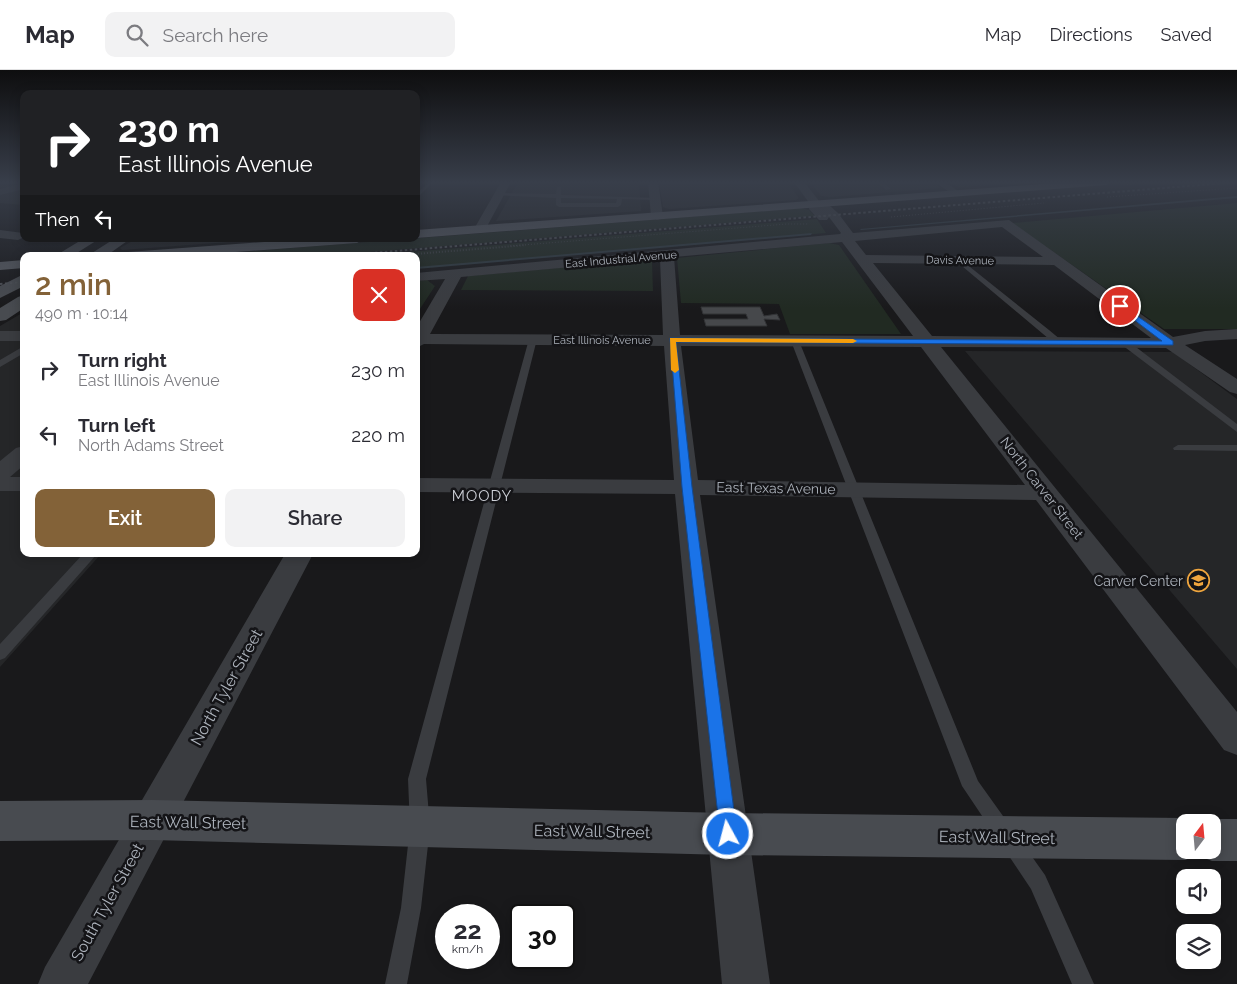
<!DOCTYPE html>
<meta charset="utf-8">
<style>
:root{--surface:#fff;--page:#f2f2f3;--text:#2b2b33;--muted:#7c7c81;--line:#e1e1e2;--accent:#836238}
body{margin:0;font-family:Raleway,sans-serif;background:var(--page);color:var(--text);height:100vh;display:flex;flex-direction:column;font-size:19px;white-space:nowrap}
*{box-sizing:border-box;margin:0}
p{font-size:16px;color:var(--muted)}
.icon{flex:none;width:28px;height:28px;fill:none;stroke:currentColor;stroke-width:2;stroke-linecap:round;stroke-linejoin:round}
.map{position:relative;flex:1;overflow:hidden}
.panel{position:absolute;left:20px;top:182px;width:400px;height:305px;display:flex;flex-direction:column;background:var(--surface);border-radius:10px;box-shadow:0 2px 12px #0003}
.panel>*{flex:none}
.hud{position:absolute;left:20px;top:20px;width:400px;height:152px;border-radius:10px;box-shadow:0 2px 12px #0003;background:#202124;color:#fff;overflow:hidden}
.needle{width:32px;rotate:16deg}
.controls{position:absolute;left:1176px;top:744px;display:grid;gap:10px}
.controls a{display:grid;place-items:center;width:45px;height:45px;border-radius:10px;background:var(--surface);box-shadow:0 2px 12px #0003;font-size:25px}
.speed{position:absolute;left:435px;top:834px;display:flex;gap:10px;font-size:25px;font-weight:700;text-align:center}
.speed>*{display:grid;place-content:center;width:65px;height:65px;border-radius:50%;background:var(--surface);box-shadow:0 2px 12px #0003;line-height:1}
.speed small{font-size:12px;font-weight:400}
.speed .limit{border:2px solid #111;border-radius:8px;background:#fff;color:#111}
.pin{position:absolute;display:grid;place-items:center;width:42px;height:42px;color:#fff;margin:-21px;border:2px solid #fff;border-radius:50%;box-shadow:0 1px 5px #0007}
.me{position:absolute;width:55px;margin:-28px;rotate:353deg;stroke-linejoin:round;filter:drop-shadow(0 0 4px #0008)}
.turn{display:flex;align-items:center;gap:18px;height:105px;padding:0 15px;font-size:22px}
.turn .icon{width:65px;height:65px;stroke-width:2.5}
.turn b{display:block;font-size:35px;line-height:42px}
.then{display:flex;align-items:center;height:48px;padding:0 15px;background:#0003;gap:10px;font-size:19px}
.round{display:grid;place-items:center;flex:none;width:52px;height:52px;border-radius:10px;background:var(--page)}
.summary{display:flex;align-items:center;justify-content:space-between;height:85px;padding:0 15px}
h1{font-size:30px;font-weight:600;line-height:38px;color:var(--accent)}
.button{display:flex;gap:10px;margin-top:auto;padding:10px 15px}
.button a{flex:1;height:58px;border-radius:10px;background:var(--accent);color:#fff;font-size:20px;font-weight:600;line-height:58px;text-align:center}
.button a+a{background:var(--page);color:var(--text)}
ul{padding:0;list-style:none}
li{display:flex;align-items:center;gap:15px;height:65px;padding:0 15px}
li div{flex:1}
li b{display:block;font-size:19px}
li em{font-style:normal}
header{display:flex;align-items:center;gap:30px;box-sizing:border-box;height:70px;padding:0 25px;background:var(--surface);border-bottom:1px solid var(--line)}
header strong{font-size:24px}
nav{display:flex;gap:28px;margin-inline-start:auto;font-size:18px}
.search{width:350px;height:45px;background:var(--page);display:flex;align-items:center;gap:12px;box-sizing:border-box;padding:0 18px;border-radius:10px;color:var(--muted);font-size:19px}
.map>svg:first-child{display:block}
</style>
<header>
<strong>Map</strong>
<div class="search"><svg class="icon" aria-label="search" viewBox="0 0 24 24"><circle cx="10" cy="10" r="6"/><path d="M15 15l6 6"/></svg>Search here</div>
<nav><a>Map</a><a>Directions</a><a>Saved</a></nav>
</header>
<div class="map">
<svg width="1237" height="914" viewBox="0 0 1237 914">
<rect width="100%" height="100%" fill="#19191b"/>
<path fill="#252628" d="M0 112H24V135L0 133Z
M659 112H787L799 128 796 130 669 139 663 137Z
M810 112H931L941 118 830 127 821 126Z
M517 114H639L641 141 496 151Z
M136 169H268L122 180 120 178Z
M24 242V484H101L0 597V256Z
M965 281 1173 282 1237 329V599Z"/>
<path fill="#212a22" d="M946 112H1041L960 117Z
M1237 133V259H1164L1012 153Z
M802 138 809 140 815 146 320 186H192Z
M817 149 826 163 416 198V186H357Z
M829 173 839 175 901 264H790L779 234 681 233 677 188Z
M645 190 652 192 653 221 461 220 468 206Z
M427 210 435 216 416 245V211Z"/>
<g fill="none" stroke-linecap="round" stroke-linejoin="round">
<path fill="#2f3a40" fill-rule="evenodd" d="M1237 126V128L861 160 860 159Z
M812 163 811 165 416 199V197Z"/>
</g>
<path fill="#46484b" stroke="#333437" d="M701 237H760L764 246 777 244 780 250 764 249 767 256H706L704 249H748L746 244H703Z"/>
<g fill="none" stroke-linecap="round" stroke-linejoin="round">
<path stroke="#404347" stroke-width="1" stroke-dasharray="1 2" stroke-linecap="butt" d="M1121 115 1164 112
M1107 127 1237 118
M891 147 1044 133
M510 176 787 154H809"/>
<path stroke="#404347" stroke-width="2" stroke-dasharray="1 2" stroke-linecap="butt" d="M391 186 526 175"/>
<path fill="#3a3c40" fill-rule="evenodd" d="M429 112H433L416 129V124Z
M878 112H882L891 119 886 120Z
M559 116 561 117V125L658 128 655 130 622 129 621 135 618 137H559L556 135V128L495 125 498 123 556 124 557 117ZM561 128 617 129 616 133H561Z
M956 189H960L1049 260 1061 270V274H1055L956 191Z
M533 266 537 269 426 709 430 757 421 838 407 914H385L401 838 410 757 408 709 529 269Z
M792 269 799 271 978 711 1045 805 1094 914H1072L1031 819 962 716 791 271Z
M1122 271H1128L1237 354V362L1122 275Z
M24 276V283L0 297V290Z
M1178 375H1237V381L1174 380 1173 378Z
M83 484H97L5 588 0 590V574Z"/>
<path fill="#3a3c40" fill-rule="evenodd" d="M501 112H511L484 162H476L474 159Z
M648 112H658L663 146 661 149 657 150 651 146Z
M794 112H804L820 132 830 136 838 143 853 163 1009 150 1173 267 1205 261 1237 259V269L1205 271 1185 275 1237 309V324L1230 322 1166 278 941 277 1237 642V685L1224 680 1036 430 700 425 770 914H722L675 424 416 422V408L674 410 664 276 424 274 416 278V258L445 209 416 211V203L840 164 841 163 829 147 827 150H819L809 139 810 134ZM1002 157 1043 187 866 185 855 171ZM842 172 913 266 680 265 674 187ZM660 189 663 265 430 264 461 207ZM873 193 1054 195 1151 268 932 266ZM681 276 921 277 1025 415 698 410Z
M934 112H945L961 123 956 126Z
M24 113V119L0 125V119Z
M0 160 23 163 24 167 18 170 0 168Z
M0 261H24V271H0Z
M24 376V395L10 407H24V421H0V391L16 378Z
M285 484H313L88 914H38L45 897Z"/>
<path fill="#484b50" fill-rule="evenodd" d="M83 169H99L72 186H55Z
M114 169H130L106 186H90L92 183Z
M24 204V216L0 228V216Z
M24 225V238L6 250 0 251V238L18 227Z
M152 730 728 743 1185 748 1196 752H1185V780H1212V752H1204L1212 749H1237V791H1212L1197 785 1185 790 728 785 152 770 0 771V731Z"/>
<path fill="#56595f" fill-rule="evenodd" d="M1069 112H1111L1106 115 416 168V160Z
M305 169H364L357 173 182 186H121L123 183 128 182Z
M24 190V198L0 200V192Z"/>
<path stroke="#4d5055" stroke-width="2" stroke-dasharray="2.5 2.5" stroke-linecap="butt" d="M335 186 1237 112
M0 214 24 212"/>
</g>
<linearGradient id="sky" x2="0" y2="1"><stop stop-color="#0e0e0f"/><stop offset="0.47" stop-color="#383e4a"/><stop offset="1" stop-color="#383e4a" stop-opacity="0"/></linearGradient>
<rect width="1237" height="239" fill="url(#sky)"/>
<path fill="#1a73e8" stroke="#114b97" d="M1120 234 1173 271V275L676 272 692 417 737 764 735 770 728 772 722 770 720 764 682 417 670 268 1162 271 1117 237 1116 236Z"/>
<path fill="#f59e0b" d="M670 268 853 269 857 271 853 273 676 272 679 300 675 303 671 300Z"/>
<defs>
<symbol id="school-ring" viewBox="-11 -11 22 22"><circle r="9.5" fill="#141417" stroke="#efa53e" stroke-width="1.5"/><path d="M0-5L7-2L0 1L-7-2ZM-4 1L0 2.5L4 1V4Q0 6-4 4Z" fill="#efa53e"/></symbol>
</defs>
<g fill-rule="evenodd">
<use href="#school-ring" x="1186" y="498" width="25" height="25"/>
</g>
<g text-anchor="middle" stroke-width="5" stroke-linejoin="round" paint-order="stroke">
<g font-size="11" fill="#acb2bb" stroke="#141417">
<text transform="translate(621 189) rotate(-5)" y="4">East Industrial Avenue</text>
<text transform="translate(960 190) rotate(1)" y="4">Davis Avenue</text>
<text x="602" y="274">East Illinois Avenue</text>
</g>
<g font-size="14" fill="#acb2bb" stroke="#141417">
<text transform="translate(776 418) rotate(1)" y="5">East Texas Avenue</text>
<text transform="translate(1042 418) rotate(52)" y="5">North Carver Street</text>
</g>
<g font-size="14" fill="#acb2bb" stroke="#141417" text-anchor="end">
<text x="1183" y="516">Carver Center</text>
</g>
<g font-size="15" letter-spacing="1" fill="#cdd0d7" stroke="#141417">
<text x="482" y="431">MOODY</text>
</g>
<g font-size="16" fill="#acb2bb" stroke="#141417">
<text transform="translate(226 617) rotate(-61)" y="6">North Tyler Street</text>
<text transform="translate(188 752) rotate(1)" y="6">East Wall Street</text>
<text transform="translate(592 761) rotate(1)" y="6">East Wall Street</text>
<text transform="translate(997 767) rotate(1)" y="6">East Wall Street</text>
<text transform="translate(107 832) rotate(-61)" y="6">South Tyler Street</text>
</g>
</g>
</svg>
<div class="controls">
<a><svg class="needle" viewBox="-14 -14 28 28"><path d="M0-13l5 13h-10z" fill="#e53935"/><path d="M0 13l5-13h-10z" fill="#7c7c81"/></svg></a>
<a><svg class="icon" aria-label="sound" viewBox="0 0 24 24"><path d="M4 9h4l5-4v14l-5-4H4zM17 9q2 3 0 6"/></svg></a>
<a><svg class="icon" aria-label="layers" viewBox="0 0 24 24"><path d="M12 4l9 5-9 5-9-5zM3 14l9 5 9-5"/></svg></a>
</div>
<div class="speed"><div>22<small>km/h</small></div><div class="limit">30</div></div>
<div class="pin" style="left:1120px;top:236px;background:#d93025"><svg class="icon" aria-label="arrive" viewBox="0 0 24 24"><path d="M6 21V4h12l-3 4 3 4H6"/></svg></div>
<svg class="me" style="left:728px;top:764px" viewBox="-20 -20 40 40"><circle r="17" fill="#1a73e8" stroke="#fff" stroke-width="3"/><path d="M0-11L8 9 0 5-8 9z" fill="#fff"/></svg>
<div class="hud">
<div class="turn"><svg class="icon" aria-label="right" viewBox="0 0 24 24"><path d="M7 20v-9h11M14 6l5 5-5 5"/></svg><div><b>230 m</b>East Illinois Avenue</div></div>
<div class="then">Then<svg class="icon" aria-label="left" viewBox="0 0 24 24"><path d="M17 20v-9H6M10 6l-5 5 5 5"/></svg></div>
</div>
<section class="panel">
<div class="summary"><div><h1>2 min</h1><p>490 m · 10:14</p></div><a class="round" style="background:#d93025;color:#fff"><svg class="icon" aria-label="close" viewBox="0 0 24 24"><path d="M6 6l12 12M18 6L6 18"/></svg></a></div>
<ul>
<li><svg class="icon" aria-label="right" viewBox="0 0 24 24"><path d="M7 20v-9h11M14 6l5 5-5 5"/></svg><div><b>Turn right</b><p>East Illinois Avenue</p></div><em>230 m</em></li>
<li><svg class="icon" aria-label="left" viewBox="0 0 24 24"><path d="M17 20v-9H6M10 6l-5 5 5 5"/></svg><div><b>Turn left</b><p>North Adams Street</p></div><em>220 m</em></li>
</ul>
<div class="button"><a>Exit</a><a>Share</a></div>
</section>
</div>
